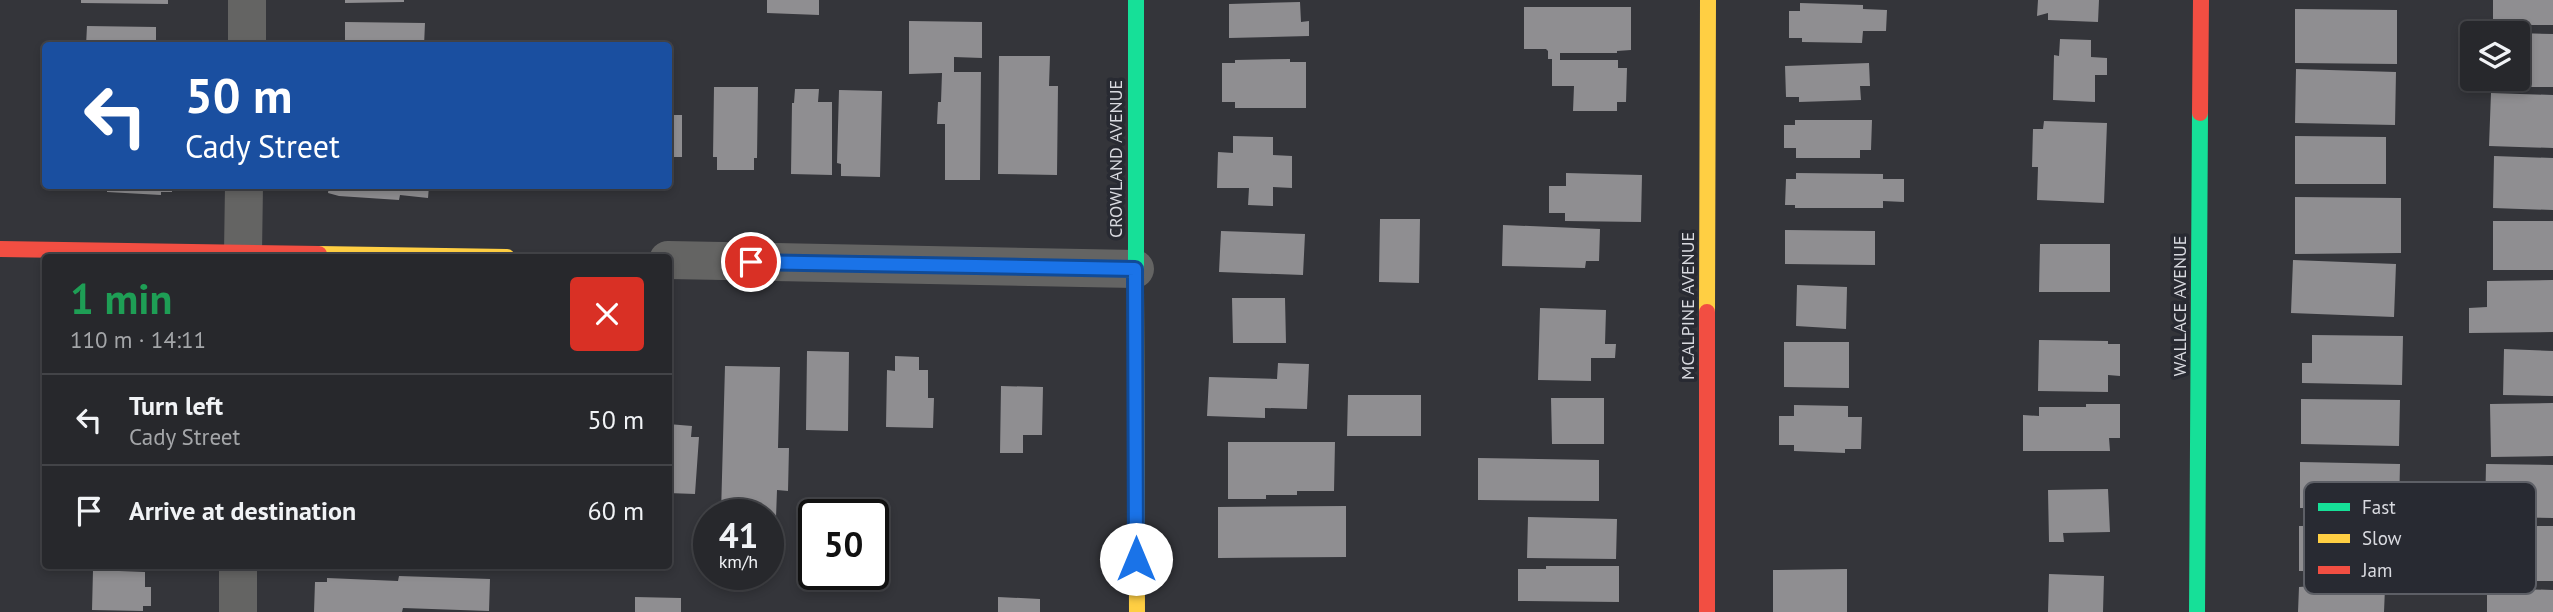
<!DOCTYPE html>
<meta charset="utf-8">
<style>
:root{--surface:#27282c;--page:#2f3034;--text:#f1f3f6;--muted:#a4a6a9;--line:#434448}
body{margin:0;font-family:"PT Sans",sans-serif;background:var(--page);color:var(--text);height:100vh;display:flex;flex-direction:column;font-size:26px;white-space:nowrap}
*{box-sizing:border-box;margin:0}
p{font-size:23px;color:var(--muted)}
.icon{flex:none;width:38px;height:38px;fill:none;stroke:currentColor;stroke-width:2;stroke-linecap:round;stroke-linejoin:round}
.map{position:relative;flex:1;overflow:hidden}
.details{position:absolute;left:42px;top:254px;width:630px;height:315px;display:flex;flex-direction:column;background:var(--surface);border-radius:7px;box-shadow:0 4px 10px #0003,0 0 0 2px var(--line)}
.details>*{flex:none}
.top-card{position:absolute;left:42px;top:42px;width:630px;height:147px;border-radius:7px;box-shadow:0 4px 10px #0003,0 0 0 2px var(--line);background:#1a4fa0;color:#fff;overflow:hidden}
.fabs{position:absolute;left:2460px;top:21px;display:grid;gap:14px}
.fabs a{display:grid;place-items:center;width:70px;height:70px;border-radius:7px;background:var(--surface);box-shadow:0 4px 10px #0003,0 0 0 2px var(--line);font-size:35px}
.speed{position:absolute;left:693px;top:499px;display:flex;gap:14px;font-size:35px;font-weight:700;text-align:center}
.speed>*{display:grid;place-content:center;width:91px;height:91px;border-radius:50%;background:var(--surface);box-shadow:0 4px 10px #0003,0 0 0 2px var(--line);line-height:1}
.speed small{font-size:18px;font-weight:400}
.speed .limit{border:4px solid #111;border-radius:10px;background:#fff;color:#111}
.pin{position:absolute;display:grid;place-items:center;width:60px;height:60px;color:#fff;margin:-30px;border:4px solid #fff;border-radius:50%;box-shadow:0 2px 7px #0007}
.me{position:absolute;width:77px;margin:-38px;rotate:0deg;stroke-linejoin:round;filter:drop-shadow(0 0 5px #0008)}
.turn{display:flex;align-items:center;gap:24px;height:147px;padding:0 28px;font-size:32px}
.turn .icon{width:91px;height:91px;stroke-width:2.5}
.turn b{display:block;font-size:49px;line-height:60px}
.round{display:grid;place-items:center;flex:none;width:74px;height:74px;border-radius:7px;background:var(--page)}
.head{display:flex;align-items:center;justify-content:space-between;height:119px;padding:0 28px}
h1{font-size:42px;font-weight:700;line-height:52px;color:#1e9e55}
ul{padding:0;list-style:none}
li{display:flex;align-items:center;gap:21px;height:91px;padding:0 28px;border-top:2px solid var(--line)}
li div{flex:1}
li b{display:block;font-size:26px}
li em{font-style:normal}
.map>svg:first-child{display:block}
</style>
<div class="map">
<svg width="2553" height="612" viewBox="0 0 2553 612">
<rect width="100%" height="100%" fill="#34353a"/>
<path fill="#8f8e91" d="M81 0H168V4L81 3Z
M345 0H404V2L345 3Z
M767 0H819V15L767 13Z
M2038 0H2099L2098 22 2048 20V13L2037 16Z
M2493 0H2553V25H2493Z
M1300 2 1301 22 1309 21V36L1229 38V4Z
M1800 3 1863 5V9L1887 10 1886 31H1863L1862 43 1802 42V38H1789V11H1800Z
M1524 7H1631V50L1617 51V53H1560V60H1618V68H1627L1626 102H1617V111H1573L1574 86H1552V59H1548V51L1546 49H1524Z
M2295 9 2397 10V64L2295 63Z
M909 21 982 22V58L954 57V72H981L980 180H945V124H937L938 102H941L942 73 909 74Z
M345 22 425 23 424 46H345Z
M87 26 156 27V46H86Z
M2518 33 2553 34V87H2494V79H2518Z
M2060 39 2091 40V57L2107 58V75H2095V102L2053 100 2054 55 2059 56Z
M999 56H1050L1049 86H1058L1057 175 998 174Z
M1290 59V62H1306V108H1235V102H1222V63H1235V60Z
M1869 63 1870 86H1860L1861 100 1799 102V97H1786L1785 66Z
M2296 69 2396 72 2395 125 2295 123Z
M714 87H758L757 158H754V170H717V157H713Z
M795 89H819L818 102H832V175L791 174 792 103H794Z
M839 90 882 91 880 177 841 176V164L837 163Z
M2491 93 2553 95V148L2489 146Z
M668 115H682V157H668Z
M1795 120H1872L1871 150H1860V158H1796V148H1784V125H1795Z
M2044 121 2107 123 2104 203 2037 200 2038 167H2032L2033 129H2043Z
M1233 136 1273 137V155L1292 156V188L1273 187V206L1248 205 1249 188H1217L1218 152 1233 153Z
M2295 136 2386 137V184H2295Z
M2494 156 2553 158V210L2493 208Z
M1566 173 1642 175 1641 222 1565 221V213H1549V186H1566Z
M1796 173 1883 174V179H1904V202L1883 201V208H1795V205H1785L1786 179H1796Z
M107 186H172V192H161V195L107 192Z
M329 186H429L428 198 400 195 399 200 339 196 328 193Z
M2295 197 2401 198V253L2295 254Z
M1380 219H1420L1419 283 1379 282Z
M2493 221H2553V270H2493Z
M1503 225 1600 229 1599 261H1586L1585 268 1502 266Z
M1785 230 1875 231V265L1785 264Z
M1221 231 1305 234 1303 275 1219 272Z
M2040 244H2110V292H2039Z
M2293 260 2396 264 2394 317 2291 313Z
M2553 280V332L2469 333V308L2487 307V281Z
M1797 285 1847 287 1846 329 1796 326Z
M1232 298H1285L1286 343H1233Z
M1540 308 1606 310 1605 344H1616L1615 358H1591V381L1538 380Z
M2312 335 2403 336 2402 385 2302 383V363H2312Z
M2039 340 2108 341V344H2120V376L2108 375V392L2038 391Z
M1784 342H1849V388L1784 387Z
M2504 349 2553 351V396L2503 395Z
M807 351 849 352 848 431 806 430Z
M895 356 919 357V370H928V398H934L933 428 886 427 887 370 895 371Z
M1278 363 1309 364 1307 409 1265 408V418L1207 416 1209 377 1277 379Z
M725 366 780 367 778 448H789L788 491 777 490 776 518 768 517V514H721Z
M1001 386 1043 387 1042 435H1023V453H1000Z
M1348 395H1421V436H1347Z
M1551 398H1604V444H1552Z
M2301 399 2400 400 2399 446 2301 444Z
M2553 403V456L2491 457 2490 404Z
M2086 404H2120V438H2109L2110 451H2023V415L2039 416V407H2086Z
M1794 405 1848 406V417H1862L1861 449H1845V453L1794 451V445H1779V416H1794Z
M668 424 692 426 691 437H699L695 494 668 493Z
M1228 442H1335L1334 491H1297V495H1266V499H1228Z
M1478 458 1599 460V501L1478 500Z
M2300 462 2400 464 2399 509 2300 508Z
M2486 464 2553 465V518L2485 517Z
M2108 489 2110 532 2063 533 2064 542H2049L2048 490Z
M1346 506V557L1218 558V507Z
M1528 517 1617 519 1616 559 1527 558Z
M2299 526H2398V572L2299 571Z
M2489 526H2553V581H2489Z
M126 565H161V569L126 567Z
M1546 566H1619V602L1518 601V569H1546Z
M1847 569V612H1773V570Z
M93 570 145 572V587H151V606H143V611L92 610Z
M2049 574 2104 576 2103 612H2048Z
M399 576 490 579 489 611 403 608 402 612H314L315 582H327V578L398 581Z
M2313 586 2385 588 2384 612H2298L2299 587Z
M2487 588 2553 590V612H2487Z
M635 597 681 598V612H635Z
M998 597 1040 599V612H998Z"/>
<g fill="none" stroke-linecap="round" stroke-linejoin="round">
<path stroke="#646463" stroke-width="38" d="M247 46V0
M243 252 244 186
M668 260 1135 269
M238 612V565"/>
<path stroke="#16e098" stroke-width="16" d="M1136 0V290
M2197 612 2200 113"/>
<path stroke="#ffcf43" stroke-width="16" d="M319 254 507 257
M1136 290 1137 612
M1707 312 1708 0"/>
<path stroke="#f24e42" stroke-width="16" d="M2200 113 2201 0
M0 249 319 254
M1707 612V312"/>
</g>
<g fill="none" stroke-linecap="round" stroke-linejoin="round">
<defs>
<path id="route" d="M751 262 1135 269 1136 559"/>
</defs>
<use href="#route" stroke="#114b97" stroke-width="18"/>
<use href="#route" stroke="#1a73e8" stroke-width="12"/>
</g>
<g text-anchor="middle" stroke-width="7" stroke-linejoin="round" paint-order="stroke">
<g font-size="18" fill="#d9dae0" stroke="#282a32">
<text transform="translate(1116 159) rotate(-90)" y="6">CROWLAND AVENUE</text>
<text transform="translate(1688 306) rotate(-90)" y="6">MCALPINE AVENUE</text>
<text transform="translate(2180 306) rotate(-90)" y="6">WALLACE AVENUE</text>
</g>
</g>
<rect x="2304" y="482" width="232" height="112" rx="10" fill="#282a32" stroke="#5d5f66" stroke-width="2"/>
<rect x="2318" y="503" width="32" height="8" fill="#16e098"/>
<rect x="2318" y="534" width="32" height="9" fill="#ffcf43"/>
<rect x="2318" y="566" width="32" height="8" fill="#f24e42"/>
<g font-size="19" fill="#d9dae0">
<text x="2362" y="514">Fast</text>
<text x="2362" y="545">Slow</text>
<text x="2362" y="577">Jam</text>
</g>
</svg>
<div class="fabs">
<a><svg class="icon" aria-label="layers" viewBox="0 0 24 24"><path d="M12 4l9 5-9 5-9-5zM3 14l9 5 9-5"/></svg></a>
</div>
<div class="speed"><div>41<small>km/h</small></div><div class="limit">50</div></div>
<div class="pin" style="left:751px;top:262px;background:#d93025"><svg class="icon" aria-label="arrive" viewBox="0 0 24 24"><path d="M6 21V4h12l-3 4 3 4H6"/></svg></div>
<svg class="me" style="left:1136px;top:559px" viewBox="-20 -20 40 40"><circle r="19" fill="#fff"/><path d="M0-13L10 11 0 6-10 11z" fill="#1a73e8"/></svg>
<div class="top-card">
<div class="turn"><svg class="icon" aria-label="left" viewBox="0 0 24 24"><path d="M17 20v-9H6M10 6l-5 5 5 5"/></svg><div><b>50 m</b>Cady Street</div></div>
</div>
<section class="details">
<div class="head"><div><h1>1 min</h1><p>110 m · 14:11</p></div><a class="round" style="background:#d93025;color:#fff"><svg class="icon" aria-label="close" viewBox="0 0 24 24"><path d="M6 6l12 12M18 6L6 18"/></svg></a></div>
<ul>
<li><svg class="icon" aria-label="left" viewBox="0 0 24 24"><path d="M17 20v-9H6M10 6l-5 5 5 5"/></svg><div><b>Turn left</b><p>Cady Street</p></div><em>50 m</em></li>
<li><svg class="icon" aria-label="arrive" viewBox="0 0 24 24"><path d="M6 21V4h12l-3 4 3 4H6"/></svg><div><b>Arrive at destination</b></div><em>60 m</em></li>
</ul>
</section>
</div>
